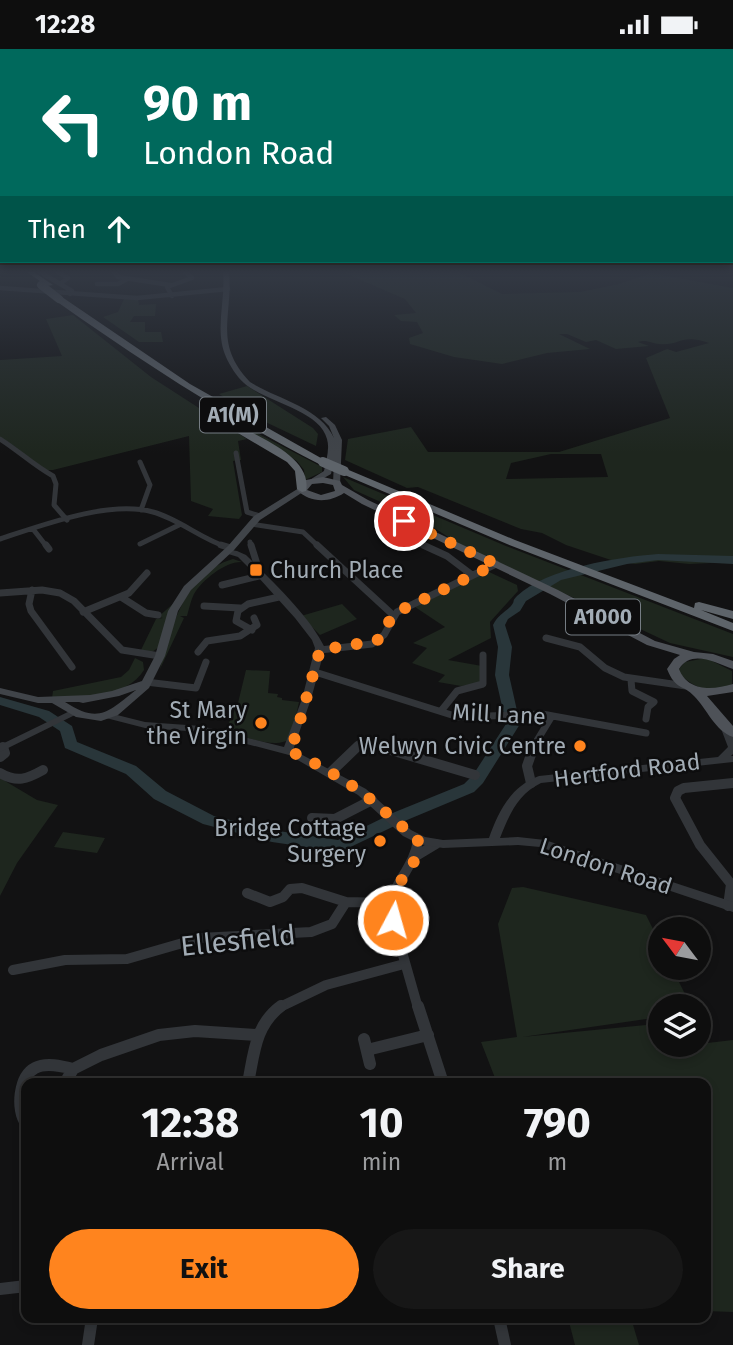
<!DOCTYPE html>
<style>
:root{--surface:#0e0e0e;--page:#171717;--text:#f1f3f6;--muted:#9b9c9e;--line:#2e2e2e;--accent:#ff841e}
body{margin:0;font-family:"Fira Sans",sans-serif;background:var(--page);color:var(--text);height:100vh;display:flex;flex-direction:column;font-size:26px;white-space:nowrap}
*{box-sizing:border-box;margin:0}
p{font-size:23px;color:var(--muted)}
.icon{flex:none;width:38px;height:38px;fill:none;stroke:currentColor;stroke-width:2;stroke-linecap:round;stroke-linejoin:round}
.map{position:relative;flex:1;overflow:hidden}
.side{position:absolute;left:21px;top:1029px;width:690px;height:245px;display:flex;flex-direction:column;background:var(--surface);border-radius:14px;box-shadow:0 4px 10px #0003,0 0 0 2px var(--line)}
.side>*{flex:none}
.hud{position:absolute;left:0px;top:0px;width:733px;height:214px;box-shadow:0 4px 10px #0003,0 0 0 2px var(--line);background:#00695c;color:#fff;overflow:hidden}
.needle{width:46px;rotate:302deg}
.fabs{position:absolute;left:648px;top:868px;display:grid;gap:14px}
.fabs a{display:grid;place-items:center;width:63px;height:63px;border-radius:50%;background:var(--surface);box-shadow:0 4px 10px #0003,0 0 0 2px var(--line);font-size:35px}
.pin{position:absolute;display:grid;place-items:center;width:60px;height:60px;color:#fff;margin:-30px;border:4px solid #fff;border-radius:50%;box-shadow:0 2px 7px #0007}
.me{position:absolute;width:77px;margin:-38px;rotate:6deg;stroke-linejoin:round;filter:drop-shadow(0 0 5px #0008)}
.turn{display:flex;align-items:center;gap:24px;height:147px;padding:0 28px;font-size:32px}
.turn .icon{width:91px;height:91px;stroke-width:2.5}
.turn b{display:block;font-size:49px;line-height:60px}
.then{display:flex;align-items:center;height:66px;padding:0 28px;background:#0003;gap:14px;font-size:26px}
.eta{display:flex;justify-content:space-evenly;align-items:center;height:119px;text-align:center}
.eta b{font-size:42px;font-weight:700;line-height:49px}
.button{display:flex;gap:14px;margin-top:auto;padding:14px 28px}
.button a{flex:1;height:80px;border-radius:42px;background:var(--accent);color:#111;font-size:28px;font-weight:700;line-height:80px;text-align:center}
.button a+a{background:var(--page);color:var(--text)}
.status{display:flex;justify-content:space-between;align-items:center;height:49px;padding:0 35px;background:var(--surface);direction:ltr}
.status svg{height:19px;fill:currentColor}
.map>svg:first-child{display:block}
</style>
<div class="status"><b>12:28</b><svg viewBox="0 0 49 12"><path d="M0 12V9h3v3zM5 12V6h3v6zM10 12V3h3v9zM15 12V0h3v12zM26 1h20v11H26zM47 4h2v5h-2z"/></svg></div>
<div class="map">
<svg width="733" height="1296" viewBox="0 0 733 1296">
<rect width="100%" height="100%" fill="#121213"/>
<path fill="#1e261e" fill-rule="evenodd" d="M342 223H458L502 245 580 243 619 235 651 224 733 239V513L689 515 659 512 635 515 611 511 566 496 542 484 521 480 418 438 407 439 345 411 348 390 411 378 428 403H559L670 369 646 309 667 300 676 303 709 294C680 284 681 297 659 295 650 294 647 290 638 293L649 297 616 300 596 291 586 293 567 285H559L590 300 547 304 502 315 454 308 410 295 409 289 423 284 417 273 401 272 394 266 416 264 405 250ZM551 405H601L608 428 506 430 511 414Z
M124 250H138L139 256 156 255 155 267H134L130 273H145V283H161L163 293H139L103 268 118 263Z
M73 266 151 328 247 390 238 392 241 411 233 412 242 466 239 470 208 467 213 460 191 452 189 387 53 421H41L0 390V311L62 307 46 270Z
M247 337 313 379 318 385 316 397 255 368 219 345Z
M205 357 322 418V423L305 431 304 421 297 412Z
M343 428 506 497 733 585V608L670 594 459 495 425 473 354 441Z
M233 510 242 513C226 512 202 531 194 545 191 551 189 560 187 567H180L184 569 160 620C172 578 184 524 233 510Z
M487 522 517 536 518 542 490 573 491 589 448 611 482 617 481 634 461 637 438 633 445 626 412 614 427 599 413 594 445 578 412 556Z
M174 554 159 598 152 603 141 601 156 570 163 569 158 568Z
M342 555 357 570 320 586 301 567Z
M135 609 143 613 144 621C126 650 82 647 52 649L53 642 121 628 129 621Z
M706 609 732 622V635C715 647 693 639 680 625L679 620 685 613Z
M246 621 270 622 268 644 278 645 277 648 282 649V651L299 653 291 689C276 702 242 686 225 682L238 654Z
M0 729 37 751 58 756 17 814 0 847Z
M63 783 105 789 97 804 54 798Z
M523 838 646 866 660 894V919H672L691 957H660V968L522 988 646 976 656 1000 733 991V1263L705 1262V1034H497L481 993 517 988 498 875 512 839Z
M568 1269H631L639 1296H575Z"/>
<g fill="none" stroke-linecap="round" stroke-linejoin="round">
<path fill="#29363a" fill-rule="evenodd" d="M658 505 733 507V515L658 511 627 515 561 531 526 552 520 562 508 570 505 576 512 598 509 626 520 675 483 734 474 743 407 771 340 803 272 793 203 775 154 750 126 725 65 699 60 682 39 668 0 656V648L49 662 72 677 77 693 136 717 166 742 214 767 272 781 338 791 395 763 464 735 473 726 506 675 495 626 498 598 493 576C498 566 504 564 511 557 516 551 511 553 517 547 547 519 618 508 658 505Z"/>
<path stroke="#323539" stroke-width="4.5" d="M40 223 72 242 70 245
M58 223 68 229 60 235
M114 223 118 228 170 236
M97 235H118L127 230
M0 239 137 249 228 240
M172 247 167 238 192 229 185 223"/>
<path stroke="#323539" stroke-width="5" d="M0 390C19 402 33 416 53 427L56 435 54 456 67 471
M236 404 247 463 260 467
M140 413 150 436 141 461
M251 475 303 483 319 498
M383 478 426 498
M33 480 47 498
M0 490C43 476 109 451 153 463 179 470 201 490 227 498
M250 493 251 498
M140 495 179 476"/>
<path stroke="#323539" stroke-width="7" d="M46 496 49 500
M221 496 231 499
M251 496 257 515
M317 496 393 566
M423 496 447 507 472 526
M222 536 259 527
M32 541 29 555 31 562 72 618
M0 544 42 541 60 544 74 552 122 601 160 607
M121 548 146 564 158 566
M204 557 240 559
M83 563 129 544 147 524
M252 581 236 572 238 562 248 555 279 548
M546 589 580 598 605 619 624 628 686 637
M320 601 372 595 384 586 397 563 496 515
M198 603 207 592 240 587 257 576 254 569
M315 623 458 668 542 665 646 684
M631 631 632 642 654 653 648 658 646 670
M146 633 196 639 206 613
M441 662 457 642 483 635V606
M356 698 362 692 383 698
M533 698 552 667"/>
<path stroke="#323539" stroke-width="10" d="M377 697 475 726
M0 708 5 704 3 698
M331 723 358 697
M0 724C17 734 27 730 43 721
M531 734 527 717 534 697
M312 769 335 770 372 751
M418 791C415 816 395 833 389 857L418 959
M416 807 436 795
M247 844 270 853 283 848 290 840 302 839 346 853 389 854
M728 857 731 835 700 796 675 749 678 742 684 739 733 734
M13 921 65 911 127 910 200 889 311 883 332 875 346 853
M278 959 326 936 404 915"/>
<path stroke="#323539" stroke-width="12" d="M418 957 443 1034
M364 990 370 1015
M367 1001 428 986
M65 1034 73 1020 101 1006 159 986 195 982 257 986
M248 1034C254 1005 255 976 281 957
M26 1074C16 1061 19 1027 35 1019 46 1013 62 1017 73 1020
M0 1240 26 1237
M499 1269 505 1296
M88 1296 92 1269"/>
<path fill="#323539" fill-rule="evenodd" d="M225 500 237 502 246 506C271 531 310 567 325 599L311 650 293 701 366 740 411 781 425 788 443 791 489 789C498 763 511 737 539 727L718 708 728 698 720 677 721 675H729L733 685V705L731 707H733V713L541 734C518 745 509 766 500 789L518 788 545 791 733 853V863L540 798 518 796 443 799 419 795 403 787 358 746 289 706 201 683 145 679 106 669 104 667 109 664 145 673 201 677 284 698 302 650 315 599 312 591 295 569 258 528 238 508 225 504Z
M74 660 79 663 77 665 0 703V696Z"/>
<path fill="#404449" fill-rule="evenodd" d="M223 223H229C233 268 213 294 250 333 277 350 320 358 334 389L329 377 321 369 326 368 335 376 342 391 340 436H334L333 434 334 412 331 425 315 434H309L308 432 324 422C326 412 330 400 327 390 320 361 265 353 244 334 237 328 230 317 226 308 214 281 226 251 223 223Z
M299 439H305L306 441 260 471 234 501 191 541 178 562 165 607 149 639 118 666 101 672 76 668 52 654H38L0 645V639L38 648 90 646 112 642 142 632 155 607 168 562 184 537 228 497 254 467ZM136 641C108 663 99 675 65 653H79L83 654 119 647Z"/>
<path fill="#4e5258" fill-rule="evenodd" d="M323 428 340 432 342 436 368 451 558 541 655 592 694 603 713 605 733 612V620C715 614 692 600 679 620 688 643 713 641 733 635V643L707 647 733 677V688C715 682 707 660 694 647 683 635 676 642 667 620L674 610 680 606 647 596 550 545 362 455 344 444C329 454 310 454 297 441L306 431ZM323 434 333 436 335 442 321 446 307 441 312 435Z"/>
<path fill="#5e646a" fill-rule="evenodd" d="M27 223H34L53 236 47 237Z
M56 248H62L190 335 328 413 319 415C227 368 141 312 56 252Z
M226 373H232C258 388 313 408 306 442L302 443 297 440 295 422 287 413 226 377Z
M344 419 515 491 694 559 695 554 699 553 733 562V570L701 561 733 574V582L507 495 340 424V420Z"/>
<path stroke="#5e646a" stroke-width="8" d="M41 236 59 250"/>
<path stroke="#5e646a" stroke-width="10" d="M323 413 344 422"/>
</g>
<linearGradient id="sky" x2="0" y2="1"><stop stop-color="#0a0a0a"/><stop offset="0.55" stop-color="#333944"/><stop offset="1" stop-color="#333944" stop-opacity="0"/></linearGradient>
<rect width="733" height="404" fill="url(#sky)"/>
<g fill="none" stroke-linecap="round" stroke-linejoin="round">
<path stroke="#ff841e" stroke-width="12" stroke-dasharray="0 21.6" d="M393 871C384 838 405 835 416 808 418 803 417 796 418 791L362 743 322 718 288 701 295 689 320 601 376 592C388 584 386 571 397 563L496 515 404 472"/>
</g>
<g fill="#ff841e" stroke="#0d0d0e" stroke-width="2.5">
<rect x="249" y="514" width="14" height="14" rx="3.5"/>
<circle cx="261" cy="674" r="7"/>
<circle cx="580" cy="697" r="7"/>
<circle cx="380" cy="792" r="7"/>
</g>
<g text-anchor="middle" stroke-width="5" stroke-linejoin="round" paint-order="stroke">
<g fill="#0d0d0e" stroke="#757c83" stroke-width="2">
<rect x="200" y="348.5" width="66" height="35" rx="5"/>
<rect x="566" y="550.5" width="74" height="35" rx="5"/>
</g>
<g font-size="21" font-weight="bold" fill="#a2acb5">
<text x="233" y="373">A1(M)</text>
<text x="603" y="575">A1000</text>
</g>
<g font-size="23" fill="#a2acb5" stroke="#0d0d0e" text-anchor="end">
<text x="270" y="529" text-anchor="start">Church Place</text>
<text x="247" y="669">St Mary<tspan x="247" dy="26">the Virgin</tspan></text>
<text x="566" y="705">Welwyn Civic Centre</text>
<text x="366" y="787">Bridge Cottage<tspan x="366" dy="26">Surgery</tspan></text>
</g>
<g font-size="23" fill="#a2acb5" stroke="#0d0d0e">
<text transform="translate(499 665) rotate(3)" y="8">Mill Lane</text>
<text transform="translate(627 721) rotate(-7)" y="8">Hertford Road</text>
<text transform="translate(606 817) rotate(18)" y="8">London Road</text>
</g>
<g font-size="28" fill="#a2acb5" stroke="#0d0d0e">
<text transform="translate(238 891) rotate(-6)" y="10">Ellesfield</text>
</g>
</g>
</svg>
<div class="fabs">
<a><svg class="needle" viewBox="-14 -14 28 28"><path d="M0-13l5 13h-10z" fill="#e53935"/><path d="M0 13l5-13h-10z" fill="#9b9c9e"/></svg></a>
<a><svg class="icon" aria-label="layers" viewBox="0 0 24 24"><path d="M12 4l9 5-9 5-9-5zM3 14l9 5 9-5"/></svg></a>
</div>
<div class="pin" style="left:404px;top:472px;background:#d93025"><svg class="icon" aria-label="arrive" viewBox="0 0 24 24"><path d="M6 21V4h12l-3 4 3 4H6"/></svg></div>
<svg class="me" style="left:393px;top:871px" viewBox="-20 -20 40 40"><circle r="17" fill="#ff841e" stroke="#fff" stroke-width="3"/><path d="M0-11L8 9 0 5-8 9z" fill="#fff"/></svg>
<div class="hud">
<div class="turn"><svg class="icon" aria-label="left" viewBox="0 0 24 24"><path d="M17 20v-9H6M10 6l-5 5 5 5"/></svg><div><b>90 m</b>London Road</div></div>
<div class="then">Then<svg class="icon" aria-label="ahead" viewBox="0 0 24 24"><path d="M12 20V5M6 11l6-6 6 6"/></svg></div>
</div>
<section class="side">
<div class="eta">
<div><b>12:38</b><p>Arrival</p></div>
<div><b>10</b><p>min</p></div>
<div><b>790</b><p>m</p></div>
</div>
<div class="button"><a>Exit</a><a>Share</a></div>
</section>
</div>
